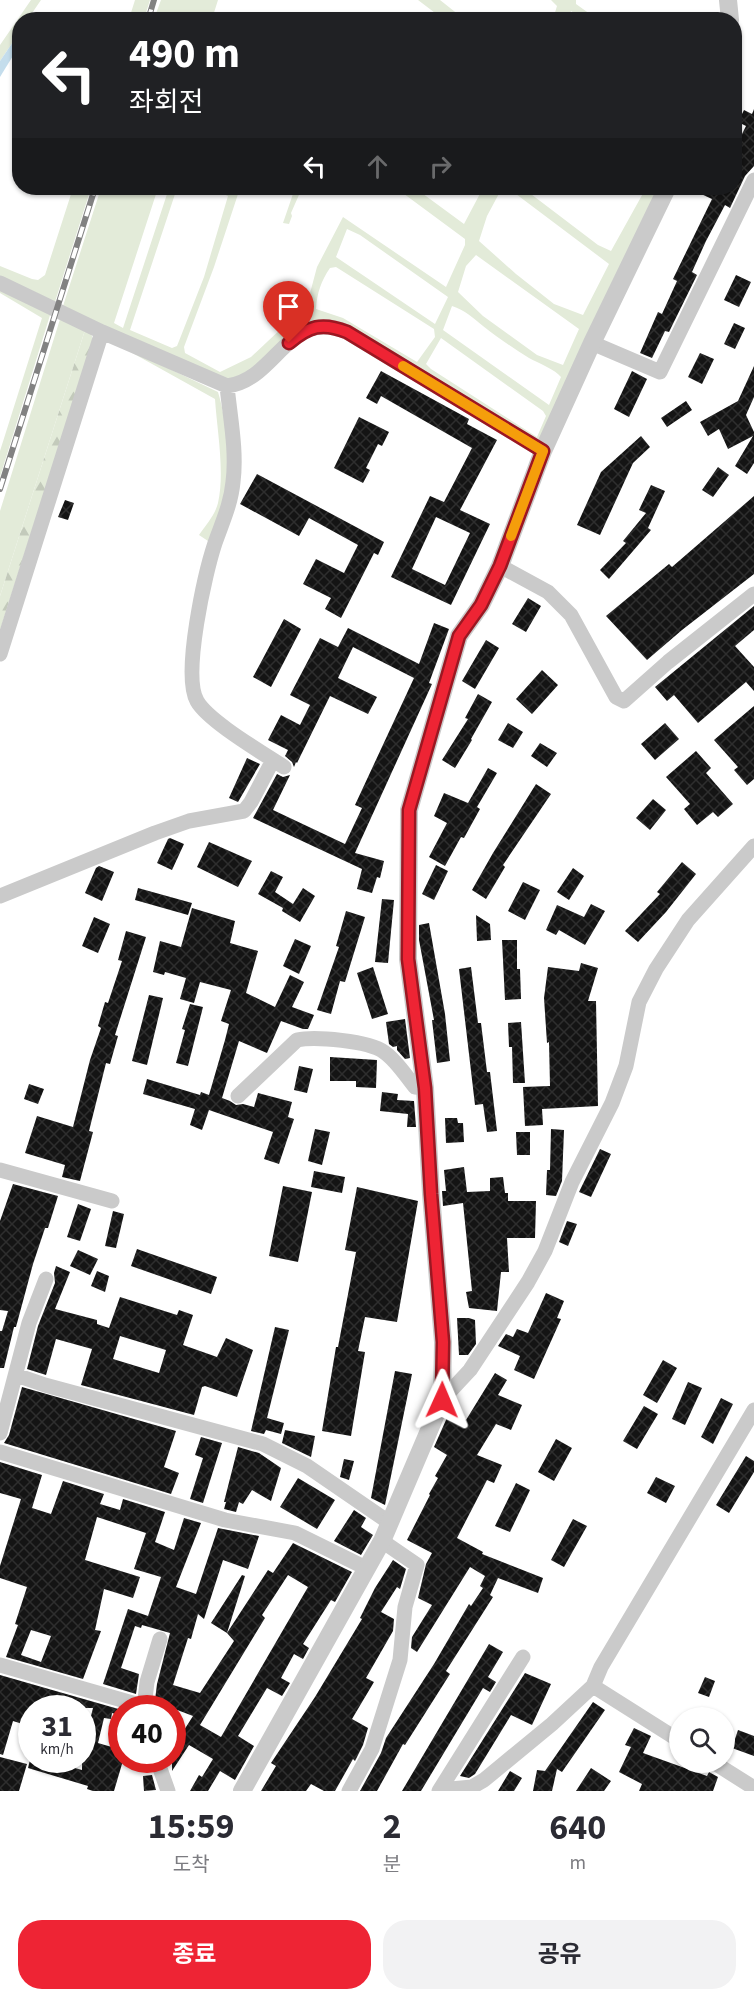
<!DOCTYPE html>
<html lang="ko">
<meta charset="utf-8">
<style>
:root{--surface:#fff;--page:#f2f2f3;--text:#2b2b33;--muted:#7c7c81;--accent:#ee2434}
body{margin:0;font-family:"Source Sans 3","Noto Sans KR",sans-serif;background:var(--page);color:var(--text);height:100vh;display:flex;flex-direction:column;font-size:22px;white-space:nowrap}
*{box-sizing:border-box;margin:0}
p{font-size:20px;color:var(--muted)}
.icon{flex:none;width:33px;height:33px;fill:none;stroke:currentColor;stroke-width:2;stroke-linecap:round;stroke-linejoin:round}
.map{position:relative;height:1791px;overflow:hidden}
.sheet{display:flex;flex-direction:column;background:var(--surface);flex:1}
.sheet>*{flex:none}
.hud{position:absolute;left:12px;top:12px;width:730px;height:183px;border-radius:24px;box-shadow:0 2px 4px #0004;background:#202124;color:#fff;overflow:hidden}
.controls{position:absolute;left:669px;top:1707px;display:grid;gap:12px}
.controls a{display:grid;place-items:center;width:66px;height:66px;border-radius:50%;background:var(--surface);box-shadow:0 2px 4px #0004;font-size:30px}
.speed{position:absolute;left:18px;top:1695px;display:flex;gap:12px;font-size:30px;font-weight:700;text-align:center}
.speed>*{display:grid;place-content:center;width:78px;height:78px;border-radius:50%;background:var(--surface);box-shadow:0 2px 4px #0004;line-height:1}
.speed small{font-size:15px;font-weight:400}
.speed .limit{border:9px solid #d22;background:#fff;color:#111}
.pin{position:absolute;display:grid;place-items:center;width:51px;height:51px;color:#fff;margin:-62px -26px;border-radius:50% 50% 50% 0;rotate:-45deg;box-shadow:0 0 6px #0007}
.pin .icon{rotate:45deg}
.me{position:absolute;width:66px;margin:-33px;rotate:1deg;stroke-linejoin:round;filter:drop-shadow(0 0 4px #0008)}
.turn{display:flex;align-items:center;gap:21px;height:126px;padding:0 18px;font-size:27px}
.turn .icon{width:78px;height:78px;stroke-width:2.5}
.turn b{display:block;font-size:42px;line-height:51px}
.lanes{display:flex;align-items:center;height:57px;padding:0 18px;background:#0003;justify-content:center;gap:30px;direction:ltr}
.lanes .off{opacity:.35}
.eta{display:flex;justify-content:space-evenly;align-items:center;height:102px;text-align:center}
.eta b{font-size:36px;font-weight:700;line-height:42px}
.button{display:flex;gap:12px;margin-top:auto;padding:12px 18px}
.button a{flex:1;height:69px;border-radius:24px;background:var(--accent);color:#fff;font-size:24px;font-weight:700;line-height:69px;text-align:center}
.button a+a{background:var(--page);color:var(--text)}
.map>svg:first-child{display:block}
</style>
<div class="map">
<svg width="754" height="1791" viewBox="0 0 754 1791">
<defs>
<pattern id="forest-firs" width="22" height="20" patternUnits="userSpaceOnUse" patternTransform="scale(1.5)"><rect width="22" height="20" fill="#e3ebd9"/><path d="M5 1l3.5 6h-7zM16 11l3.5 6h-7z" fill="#c3cabb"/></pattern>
<pattern id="building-cross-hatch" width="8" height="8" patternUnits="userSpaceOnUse" patternTransform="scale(1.5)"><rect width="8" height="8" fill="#141414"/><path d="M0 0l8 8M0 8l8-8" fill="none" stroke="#2e2e2e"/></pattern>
</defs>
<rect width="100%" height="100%" fill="#fff"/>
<path fill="#e3ebd9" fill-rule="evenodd" d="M31 0H41L28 19 20 20 19 33 0 61V45Z
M135 0H150L144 19H129Z
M161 0H218L212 19H154Z
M418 0H440L464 19H443Z
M551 0H576V4L597 19H584L571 11 568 19H553L557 6Z
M73 188H91L54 305 0 280V266L32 279 38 280 45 275Z
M101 188H158L114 323 123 328 169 188H177L130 330 172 348 177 346 179 341 204 277 228 196 210 188H222L229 190 230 188H240L214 267 184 347 185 353 220 372 251 357 302 309 309 297 317 267 343 217 446 287 465 245V239L396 188H415L464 224 483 188H502L487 216 479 241 516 274 554 304 583 315 609 264 508 188H523L598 245 611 251 646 188H660L541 445 337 323 321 320 310 323C292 338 259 372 237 378 229 380 221 379 213 378L63 306ZM347 229 360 235 448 297 435 324 336 257ZM476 255 579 329 563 365 537 355 483 316 458 292 466 266ZM336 267 434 329 435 337 417 362 343 318 316 309C317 293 321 281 330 268ZM452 306C465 310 473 318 483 326 498 338 513 348 529 358 538 363 556 370 561 377L549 405 443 330ZM441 338 543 411 546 416 537 437 431 369 426 364Z
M295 188H302L291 213 292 216 289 224 283 223Z
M0 288 51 312 0 477V451L42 318 0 293Z
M61 316 85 330 0 596V511Z
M109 340 218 392C227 422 231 464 225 494 222 511 216 527 211 543L199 535C206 525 215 515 218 503 225 472 217 430 215 399Z"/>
<path fill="url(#forest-firs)" d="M85 330 91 333 93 340 0 630V596Z"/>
<path fill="#c4ddec" d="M19 33V46L0 77V61Z"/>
<path fill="url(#building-cross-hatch)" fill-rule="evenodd" d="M754 109V166L745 176 730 208 725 205 706 241 692 272 697 275 669 332 665 331 652 358 640 353 658 312 662 314 677 281 673 279 712 199 688 188H735V148L746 126 738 122 744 110 752 114Z
M736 275 751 282 739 307 724 300Z
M734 323 745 328 735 349 724 344Z
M700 353 714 359 702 384 688 377Z
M754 366V397L746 415 754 432V463L747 474 735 466 753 436 728 449 719 429 708 436 700 422 738 401Z
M381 371 469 419 467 424 497 440 460 510 490 524 451 605 391 577 430 496 444 502 472 448 381 396 377 404 366 398ZM436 517 470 533 445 585 412 569Z
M632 371 647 379 629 417 614 409Z
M686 401 692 410 667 427 661 418Z
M359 417 389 432 382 446 378 444 366 468 370 470 363 483 334 468Z
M641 436 650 447 633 463 600 535 577 525 601 472Z
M718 467 729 475 713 497 702 490Z
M257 474 384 542 378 555 374 553 341 618 325 609 331 598 303 584 316 559 344 573 358 545 309 518 299 536 240 504Z
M651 485 665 491 648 528 651 530 609 579 600 570 626 543 623 541 646 513 639 510Z
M754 496V574L682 630 647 660 606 616 669 564 672 567Z
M65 500 74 503 68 520 58 517Z
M528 598 541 606 526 632 512 624Z
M754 606V630L735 646 754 667V691L746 682 698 723 674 695 667 701 655 687Z
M284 619 301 629 271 687 253 677Z
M434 623 449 629 429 683 432 684 355 853 384 861 380 878 377 877 372 893 357 889 362 869 253 818 277 774 283 777 290 775 273 810 345 844 362 808 355 805 414 678 353 647 338 678 377 697 368 714 330 696 297 763 296 762 294 767 292 762 285 756 288 750 268 740 281 715 300 725 310 705 290 695 320 638 338 647 348 628 419 664Z
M486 640 499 648 475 689 462 681Z
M542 670 558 685 532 714 516 699Z
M478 694 492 702 471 739 472 740 455 768 442 760 468 719 465 718Z
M754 706V779L747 785 734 770 738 767 714 740Z
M508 723 523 732 513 748 498 740Z
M665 723 679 739 655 760 641 744Z
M540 743 557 753 547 767 531 756Z
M696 751 711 768 706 773 733 804 718 817 713 812 697 825 684 809 690 804 666 777Z
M247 758 260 764 238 802 229 798Z
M488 768 497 773 477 807 480 809 464 838 461 837 445 866 429 857 447 823 434 816 444 793 468 803Z
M536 784 551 794 503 865 505 867 486 899 472 890 493 853Z
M653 799 666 810 650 830 636 818Z
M170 838 184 844 172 870 157 863 168 839Z
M209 842 252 861 238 887 197 867Z
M682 862 696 874 666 912 638 942 625 931 660 894 657 892Z
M436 865 448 871 434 900 422 894Z
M99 866 114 872 102 901 85 893 96 868Z
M573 868 584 876 569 900 557 892Z
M271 871 283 877 275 892 293 904 303 888 315 896 300 922 282 911 283 908 258 894Z
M523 882 540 890 525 920 508 911Z
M138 888 192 903 188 915 135 900Z
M382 899 394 900 388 963 375 962Z
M591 904 605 911 585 945 559 930 556 935 546 930 557 905 584 917Z
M192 908 235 921 230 943 258 951 246 993 275 1007 290 975 304 982 292 1007 314 1015 308 1029H303L281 1021 267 1053 239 1041 222 1098 230 1101 236 1105 243 1104 254 1107 258 1093 292 1102 288 1117 294 1119 279 1164 264 1159 273 1132 209 1110 202 1130 190 1125 195 1109 143 1094 147 1079 200 1095 201 1092 209 1095 225 1040 229 1024 221 1021 231 990 200 982 194 1003 180 999 186 978 165 972 164 975 153 972 160 941 181 947Z
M346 911 365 917 345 982 340 981 331 1014 317 1010 339 947 336 946Z
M476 915 490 924 491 940 477 941Z
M94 917 110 924 98 953 82 946Z
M429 923 445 1014 450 1061 437 1063 432 1020H434L419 940V925Z
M126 931 146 937 115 1035 118 1036 110 1064 106 1063 89 1131 93 1132 80 1181 62 1177 65 1165 25 1153 37 1116 73 1127 90 1060 101 1028 98 1026 105 1002 108 1003 122 961 118 960Z
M295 939 311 946 299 974 283 966Z
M502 940H517V969H520L521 999 505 1000Z
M581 963 598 968 588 1001H596L598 1106 542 1109 543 1125 525 1126 523 1087 550 1086 549 1042 547 1043 544 998 548 967 579 971Z
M373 967 388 1014 372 1019 357 973Z
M471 967 478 1023H481L487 1072H490L497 1131 487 1132 483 1104 475 1105 459 969Z
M149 995 163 998 147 1065 132 1061Z
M190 1004 203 1007 188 1066 176 1063 185 1030 182 1029Z
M405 1019 410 1058 405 1059 397 1050V1046L393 1047 389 1044 386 1022Z
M521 1022 525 1083H513L512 1047H509L508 1023Z
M330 1057 377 1060 376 1088 356 1087V1081H330Z
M299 1066 313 1069 307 1093 294 1090Z
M29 1084 44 1089 38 1104 24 1099Z
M382 1092 398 1094 397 1100 414 1101 416 1127H407L408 1114 380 1111Z
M445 1118H457L458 1123H463L464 1142 446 1143Z
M315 1129 330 1132 322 1165 308 1161Z
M551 1129 564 1130 562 1181 556 1196 546 1195 547 1170H550Z
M516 1132H530V1155H517Z
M600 1149 611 1154 591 1197 579 1192Z
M464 1167 467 1192 490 1191V1178L503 1177 505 1193H508V1201H536L535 1238H507L509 1272H501L497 1311 469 1308 466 1292 472 1291 463 1203 443 1206 442 1191H446L444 1170Z
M314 1171 345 1177 342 1193 311 1187Z
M13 1184 58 1196 48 1228H45L33 1264 16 1327H14L4 1368H0V1331H2L8 1311 0 1310V1221Z
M283 1186 312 1192 298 1262 269 1256Z
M357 1187 418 1201 397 1322 365 1317 358 1351 365 1352 351 1436 322 1431 336 1347H338L356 1252 345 1250Z
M78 1204 91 1209 80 1241 67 1237Z
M113 1211 124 1214 116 1248 105 1246Z
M567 1221 577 1224 568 1246 559 1242Z
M137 1249 217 1277 211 1294 131 1266Z
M78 1250 98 1259 90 1275 70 1266Z
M56 1266 70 1272 55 1309 97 1320V1324L109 1328 120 1297 177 1315 179 1310 193 1315 183 1345 217 1357 226 1338 253 1350 237 1397 205 1386 202 1387 194 1415 81 1385 92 1349 56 1339 46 1375 27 1369 38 1326 55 1283 54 1273ZM120 1336 166 1350 159 1373 113 1359Z
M97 1271 109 1276 105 1292 91 1286Z
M546 1293 564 1301 557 1318 561 1319 534 1379 514 1370 520 1356 498 1346 506 1334 513 1337 517 1329 528 1333Z
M457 1318H469L475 1320 476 1344 468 1355H459Z
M275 1327 289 1330 267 1418 284 1423 281 1434 266 1430 264 1434 251 1431Z
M663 1360 677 1368 657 1403 643 1395Z
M395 1371 412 1374 385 1505 371 1498Z
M495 1373 507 1380 498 1395 522 1405 511 1430 496 1424 477 1455 502 1465 494 1483 487 1480 457 1538 483 1552 482 1554 543 1578 538 1593 498 1578 490 1595 493 1597 446 1671 450 1674 405 1745 403 1744 377 1791H360L381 1753 386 1738 434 1664 469 1604 471 1606 483 1588 480 1586 485 1576 470 1567 417 1652 411 1648 412 1637 432 1605 418 1598 426 1564 432 1553 407 1540 430 1495 429 1494 438 1478 435 1476 447 1455 434 1447 450 1411 466 1420Z
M688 1382 702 1388 685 1425 672 1419Z
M22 1387 176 1431 164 1467 179 1473 171 1494 4 1443 9 1435Z
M721 1398 733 1404 713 1444 701 1437Z
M644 1406 658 1414 637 1449 623 1441Z
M285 1430 315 1436 311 1457 282 1443Z
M201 1437 222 1443 203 1503 190 1499 203 1458 195 1455Z
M556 1439 572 1448 554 1481 538 1472Z
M238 1447 259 1453 281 1468 271 1501 252 1490 243 1504 239 1502 236 1512 224 1509 226 1502H224Z
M746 1456 754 1461V1472L729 1513 716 1505Z
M344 1459 354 1461 349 1480 340 1477Z
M0 1462 42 1475 32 1508 51 1514 63 1481 104 1494 100 1504 120 1510 123 1499 165 1512 155 1542 174 1550 184 1518 201 1523 176 1587 196 1594 218 1528 259 1536 248 1569 223 1560 204 1619 198 1614 191 1639 188 1638 173 1685 200 1693 234 1641 227 1633 268 1570 273 1573 293 1543 352 1572 335 1602 331 1600 303 1644 309 1648 303 1659 294 1654 281 1678 290 1683 282 1696 267 1688 238 1736 254 1746 235 1780 220 1771 208 1791H190L199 1775 202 1777 213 1759 189 1745 172 1771V1749L193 1716 172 1708H154L157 1684 170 1633 142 1625 141 1628 135 1626 121 1668 139 1674 136 1694 103 1684 128 1609 148 1616 161 1577 134 1569 146 1533 97 1517 85 1560 140 1577 133 1598 104 1589 95 1630 101 1631 83 1679 6 1657 18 1625 15 1624 27 1587 0 1578V1566L21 1499 0 1493ZM288 1575 308 1587 221 1737 200 1725 265 1618 262 1615ZM31 1630 51 1636 41 1662 21 1655Z
M656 1477 675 1486 666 1503 647 1493Z
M298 1478 335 1500 317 1529 280 1507Z
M516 1483 530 1490 510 1532 495 1526Z
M354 1510 366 1518 361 1527 373 1535 361 1555 334 1541Z
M573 1519 587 1526 564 1567 551 1560Z
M393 1560 406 1569 400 1589 397 1587 381 1612 394 1619 393 1631 366 1678 374 1682 352 1719 368 1728 363 1745 355 1761 353 1759 335 1791H324L311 1784 306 1791H261L276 1766 271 1763 315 1697 362 1619 360 1618 375 1588Z
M242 1575 245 1576 227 1633 211 1623Z
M489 1644 503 1652 488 1677 496 1682 490 1692 483 1688 421 1791H402Z
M525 1673 551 1684 532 1725 511 1715 475 1774 469 1778 460 1776Z
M0 1675 122 1710V1716L112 1713 111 1719 104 1718 98 1743 122 1750V1764L114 1791H93L87 1789 88 1786 28 1768 30 1760H47L82 1770V1739L85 1740 93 1708H32V1727L13 1721 3 1755 0 1754Z
M705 1677 715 1681 709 1697 698 1693Z
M593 1702 605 1710 562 1772 557 1769 552 1791H533L537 1770 545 1771Z
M634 1728 651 1736 643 1753 707 1776 709 1772 718 1777 713 1791H639L642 1784 619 1772 631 1747 625 1745Z
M738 1730 754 1736V1756L732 1748Z
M0 1757 27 1764 19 1791H0Z
M591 1768 611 1781 604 1791H576Z
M510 1771 522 1778 514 1791H498Z
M152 1775 156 1790 144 1791 143 1776Z"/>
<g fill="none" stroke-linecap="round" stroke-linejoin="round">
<path stroke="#cacaca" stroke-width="15" d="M0 283 102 332 227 386C277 380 288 307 347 332L543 451
M592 343 660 372 754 180
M227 386C230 417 237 451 233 482 231 504 222 523 215 543 205 573 182 675 197 701 208 721 263 753 284 767
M500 566 548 592 571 615 616 697 624 701 668 662 754 594
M0 654 102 332
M0 896 155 833 189 821 244 811 251 802 273 760
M238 1096 297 1040C315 1036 369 1041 384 1052 396 1060 406 1076 415 1087L425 1088
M0 1170 112 1201
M16 1375 45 1385 263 1444 307 1466 390 1523
M442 1400 470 1370 528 1282 545 1251 572 1182 612 1103 626 1066 639 1002 656 969 688 920 754 846
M0 1433 29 1323 46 1279
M0 1452 225 1520 295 1533 366 1568
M0 1665 143 1706
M593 1686 680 1741
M144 1708 147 1682 160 1639
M157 1760 168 1791
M713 1762 754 1788
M440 1790 472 1787 484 1780 552 1724 593 1686 601 1667 754 1410
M349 1791 372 1749 400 1660 405 1607 417 1565 382 1541
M439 1791 523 1657"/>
<path stroke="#cacaca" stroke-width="18" d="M728 0 730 20
M242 1791 382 1541 442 1400 443 1342 431 1194 425 1088 408 959 409 810 459 636 481 605 500 566 543 451 592 343 667 188"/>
<defs>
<path id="rail" d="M148 20 154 0
M0 489 95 188"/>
</defs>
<use href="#rail" stroke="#828282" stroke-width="6"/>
<use href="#rail" stroke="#fff" stroke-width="4" stroke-dasharray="11" stroke-linecap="butt"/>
</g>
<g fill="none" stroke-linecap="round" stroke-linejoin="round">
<defs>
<path id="route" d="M289 343C309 326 322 322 347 332L543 451 500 566 481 605 459 636 409 810 408 959 425 1088 431 1194 443 1342 442 1400"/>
</defs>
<use href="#route" stroke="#9b1722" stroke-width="15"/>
<use href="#route" stroke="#ee2434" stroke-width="10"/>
<path stroke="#f59e0b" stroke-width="10" d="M403 366 543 451 511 536"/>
</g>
</svg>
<div class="controls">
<a><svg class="icon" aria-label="search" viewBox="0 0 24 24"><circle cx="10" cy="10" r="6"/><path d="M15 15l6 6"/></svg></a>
</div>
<div class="speed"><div>31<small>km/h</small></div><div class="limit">40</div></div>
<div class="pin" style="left:289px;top:343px;background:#d93025"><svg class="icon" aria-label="arrive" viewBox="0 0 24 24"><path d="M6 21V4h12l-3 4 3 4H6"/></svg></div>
<svg class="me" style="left:442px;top:1400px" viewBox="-20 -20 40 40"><path d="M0-17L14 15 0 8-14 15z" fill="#ee2434" stroke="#fff" stroke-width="4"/></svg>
<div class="hud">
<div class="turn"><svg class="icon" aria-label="left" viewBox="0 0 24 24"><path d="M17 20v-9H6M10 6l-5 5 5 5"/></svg><div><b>490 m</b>좌회전</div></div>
<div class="lanes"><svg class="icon" aria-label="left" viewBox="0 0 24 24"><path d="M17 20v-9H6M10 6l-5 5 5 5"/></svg><svg class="icon off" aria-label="ahead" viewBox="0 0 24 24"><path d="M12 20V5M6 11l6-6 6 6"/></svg><svg class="icon off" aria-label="right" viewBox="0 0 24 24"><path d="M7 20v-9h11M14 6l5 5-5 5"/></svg></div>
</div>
</div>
<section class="sheet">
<div class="eta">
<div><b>15:59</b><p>도착</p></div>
<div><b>2</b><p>분</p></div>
<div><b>640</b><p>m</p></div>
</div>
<div class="button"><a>종료</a><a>공유</a></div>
</section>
